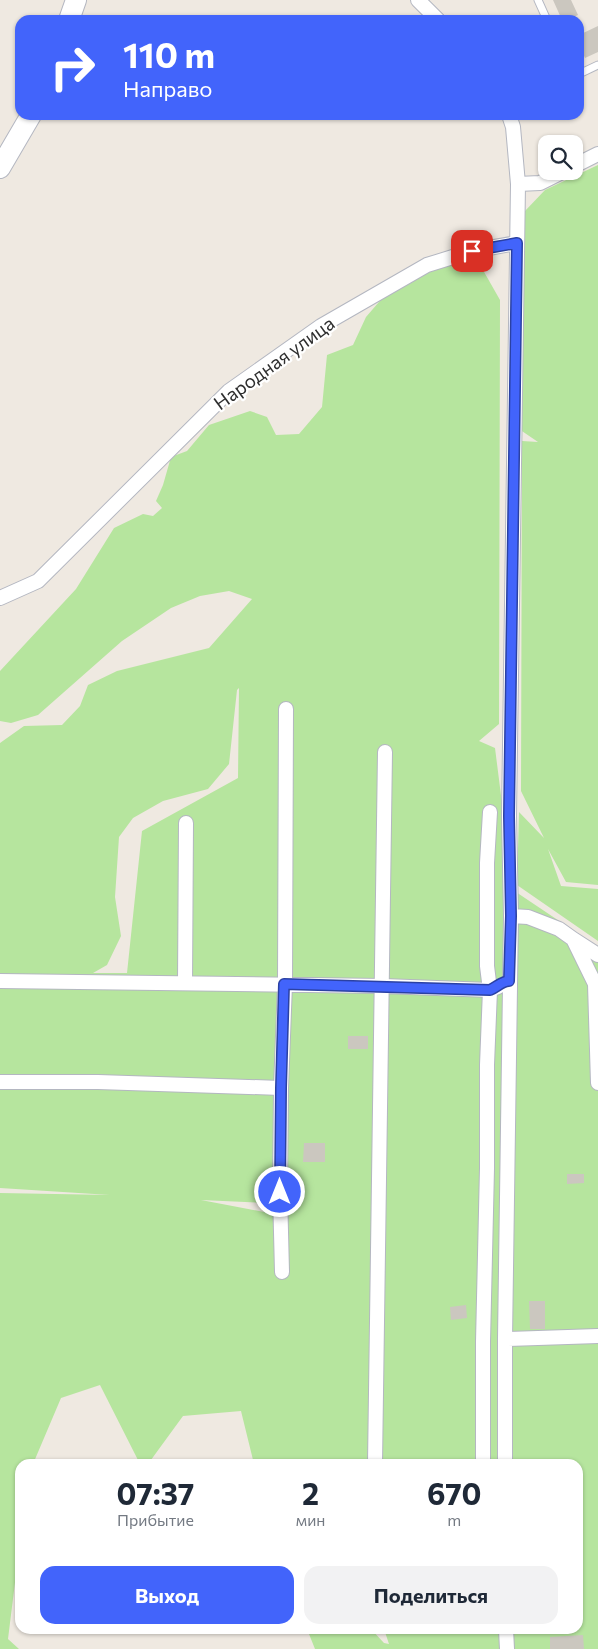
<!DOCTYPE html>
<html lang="ru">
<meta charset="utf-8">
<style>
:root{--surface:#fff;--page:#f2f2f3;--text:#1f2937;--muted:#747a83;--accent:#4264fb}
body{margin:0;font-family:Commissioner,sans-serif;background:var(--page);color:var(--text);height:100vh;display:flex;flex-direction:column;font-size:19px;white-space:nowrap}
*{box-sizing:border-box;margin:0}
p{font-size:16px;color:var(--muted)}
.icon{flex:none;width:28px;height:28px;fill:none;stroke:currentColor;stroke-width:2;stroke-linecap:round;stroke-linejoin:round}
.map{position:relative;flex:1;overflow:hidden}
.drawer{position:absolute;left:15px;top:1459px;width:568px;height:175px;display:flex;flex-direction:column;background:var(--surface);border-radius:15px;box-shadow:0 1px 4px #0004}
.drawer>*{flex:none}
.top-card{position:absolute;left:15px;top:15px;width:569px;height:105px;border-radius:15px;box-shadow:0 1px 4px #0004;background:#4264fb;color:#fff;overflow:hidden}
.tools{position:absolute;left:538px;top:135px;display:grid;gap:10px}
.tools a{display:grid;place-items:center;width:45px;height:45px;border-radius:10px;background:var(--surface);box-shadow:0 1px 4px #0004;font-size:25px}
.pin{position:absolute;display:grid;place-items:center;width:42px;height:42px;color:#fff;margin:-21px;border-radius:10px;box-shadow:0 2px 8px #0006}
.me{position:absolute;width:55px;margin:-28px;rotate:0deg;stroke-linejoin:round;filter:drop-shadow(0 0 4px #0008)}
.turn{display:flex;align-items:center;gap:18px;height:105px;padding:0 25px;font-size:22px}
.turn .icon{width:65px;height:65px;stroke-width:2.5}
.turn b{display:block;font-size:35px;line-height:42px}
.eta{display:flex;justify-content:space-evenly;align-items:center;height:85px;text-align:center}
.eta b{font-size:30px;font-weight:700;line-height:35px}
.button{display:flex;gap:10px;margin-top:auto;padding:10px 25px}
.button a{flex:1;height:58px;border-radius:15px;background:var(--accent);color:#fff;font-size:20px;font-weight:700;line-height:58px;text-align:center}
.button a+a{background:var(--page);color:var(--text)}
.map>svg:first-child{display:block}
</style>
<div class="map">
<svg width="598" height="1649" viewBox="0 0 598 1649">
<rect width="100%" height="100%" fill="#efe9e1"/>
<path fill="#b6e59e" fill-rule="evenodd" d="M598 165V885L566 882 548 849 561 886 598 889V941L517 885 519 812 544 838 521 791 522 441 538 442 516 427 525 211 545 190Z
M475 256 500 300 499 724 479 741 495 748 513 890 598 947V1649H315L307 1629H371L384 1643 389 1644 384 1629H578V1464H254L241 1411 183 1416 148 1464H140L100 1385 61 1398 33 1464H20V1542L8 1639 19 1649H0V1193L110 1195 0 1188V743L24 726 62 725 80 706 88 685 117 671 209 648 252 599 229 591 200 596 171 608 122 641 38 715 11 723 0 721V671L76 589 114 528 143 514 153 516 162 508 156 501 163 485 171 457 187 451 209 425 250 411 267 417 276 435 299 434 322 407 327 355 353 345 366 317 385 295 411 283 440 264ZM239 688 238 778 142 831 127 973H93L107 965 121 936 115 897 119 837 133 818 163 801 208 789 229 764 237 690ZM201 1200 264 1203 265 1212H264Z"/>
<path fill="#cbc7bf" d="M553 0H571L578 15 567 20H562Z
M598 26V52L585 58 579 44V35Z
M348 1036H368V1049H348Z
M304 1143H325V1162H303Z
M567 1174H584V1183L567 1184Z
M529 1301H545V1329H530Z
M466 1305 467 1318 451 1320 450 1307Z
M583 1635 584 1649H550V1637Z"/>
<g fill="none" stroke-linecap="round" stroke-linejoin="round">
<defs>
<path id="lane" d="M538 0 547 20
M579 74 598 65"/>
<path id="street" d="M418 0 438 20
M574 166 598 154
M518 184 540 183 564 171
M0 598 38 581 229 391 321 326 427 265 472 251 517 243
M511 916 528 917 559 929 573 939 595 984 598 1083
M573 939 598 955
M0 981 383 986 490 990 498 987
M185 983 186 823
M0 1082H98L281 1088
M282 1272 280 1192 281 1088 285 984 286 709
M505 1339 598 1336
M375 1464 385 752
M483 1464V1342L487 1168V1065L490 990 487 966V863L490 812
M505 1464V1339L511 916 509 816 518 184 513 127 509 115
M506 1629 507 1649"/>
<path id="secondary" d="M69 20 76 0
M0 168 31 115"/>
</defs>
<use href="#lane" stroke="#b4b7c1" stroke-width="9"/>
<use href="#street" stroke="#b4b7c1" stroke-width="16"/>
<use href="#secondary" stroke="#b4b7c1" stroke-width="22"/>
<use href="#lane" stroke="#fff" stroke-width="7"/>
<use href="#street" stroke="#fff" stroke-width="14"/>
<use href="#secondary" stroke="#fff" stroke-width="20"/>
</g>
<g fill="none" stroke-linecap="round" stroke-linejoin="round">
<defs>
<path id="route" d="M280 1192 281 1088 284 984 490 990C497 987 502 981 509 981L511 916 509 816 517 243 472 251"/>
</defs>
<use href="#route" stroke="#2b41a3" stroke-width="12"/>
<use href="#route" stroke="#4264fb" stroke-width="9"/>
</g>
<g text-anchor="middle" stroke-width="4.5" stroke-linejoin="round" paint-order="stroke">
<g font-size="19" fill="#2e2e2e" stroke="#fff">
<text transform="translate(274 363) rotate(-36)" y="7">Народная улица</text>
</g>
</g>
</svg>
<div class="tools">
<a><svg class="icon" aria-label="search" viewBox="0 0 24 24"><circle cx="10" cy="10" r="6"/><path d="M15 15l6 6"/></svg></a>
</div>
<div class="pin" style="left:472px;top:251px;background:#d93025"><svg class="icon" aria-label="arrive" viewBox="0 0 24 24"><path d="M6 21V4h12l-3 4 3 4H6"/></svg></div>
<svg class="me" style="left:280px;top:1192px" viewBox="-20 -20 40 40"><circle r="17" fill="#4264fb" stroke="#fff" stroke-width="3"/><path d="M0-11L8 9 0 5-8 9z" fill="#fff"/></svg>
<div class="top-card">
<div class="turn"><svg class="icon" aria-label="right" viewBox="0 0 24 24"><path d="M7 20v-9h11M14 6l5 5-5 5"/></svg><div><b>110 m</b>Направо</div></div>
</div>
<section class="drawer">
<div class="eta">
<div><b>07:37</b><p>Прибытие</p></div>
<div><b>2</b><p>мин</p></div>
<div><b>670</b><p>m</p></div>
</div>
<div class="button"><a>Выход</a><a>Поделиться</a></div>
</section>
</div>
